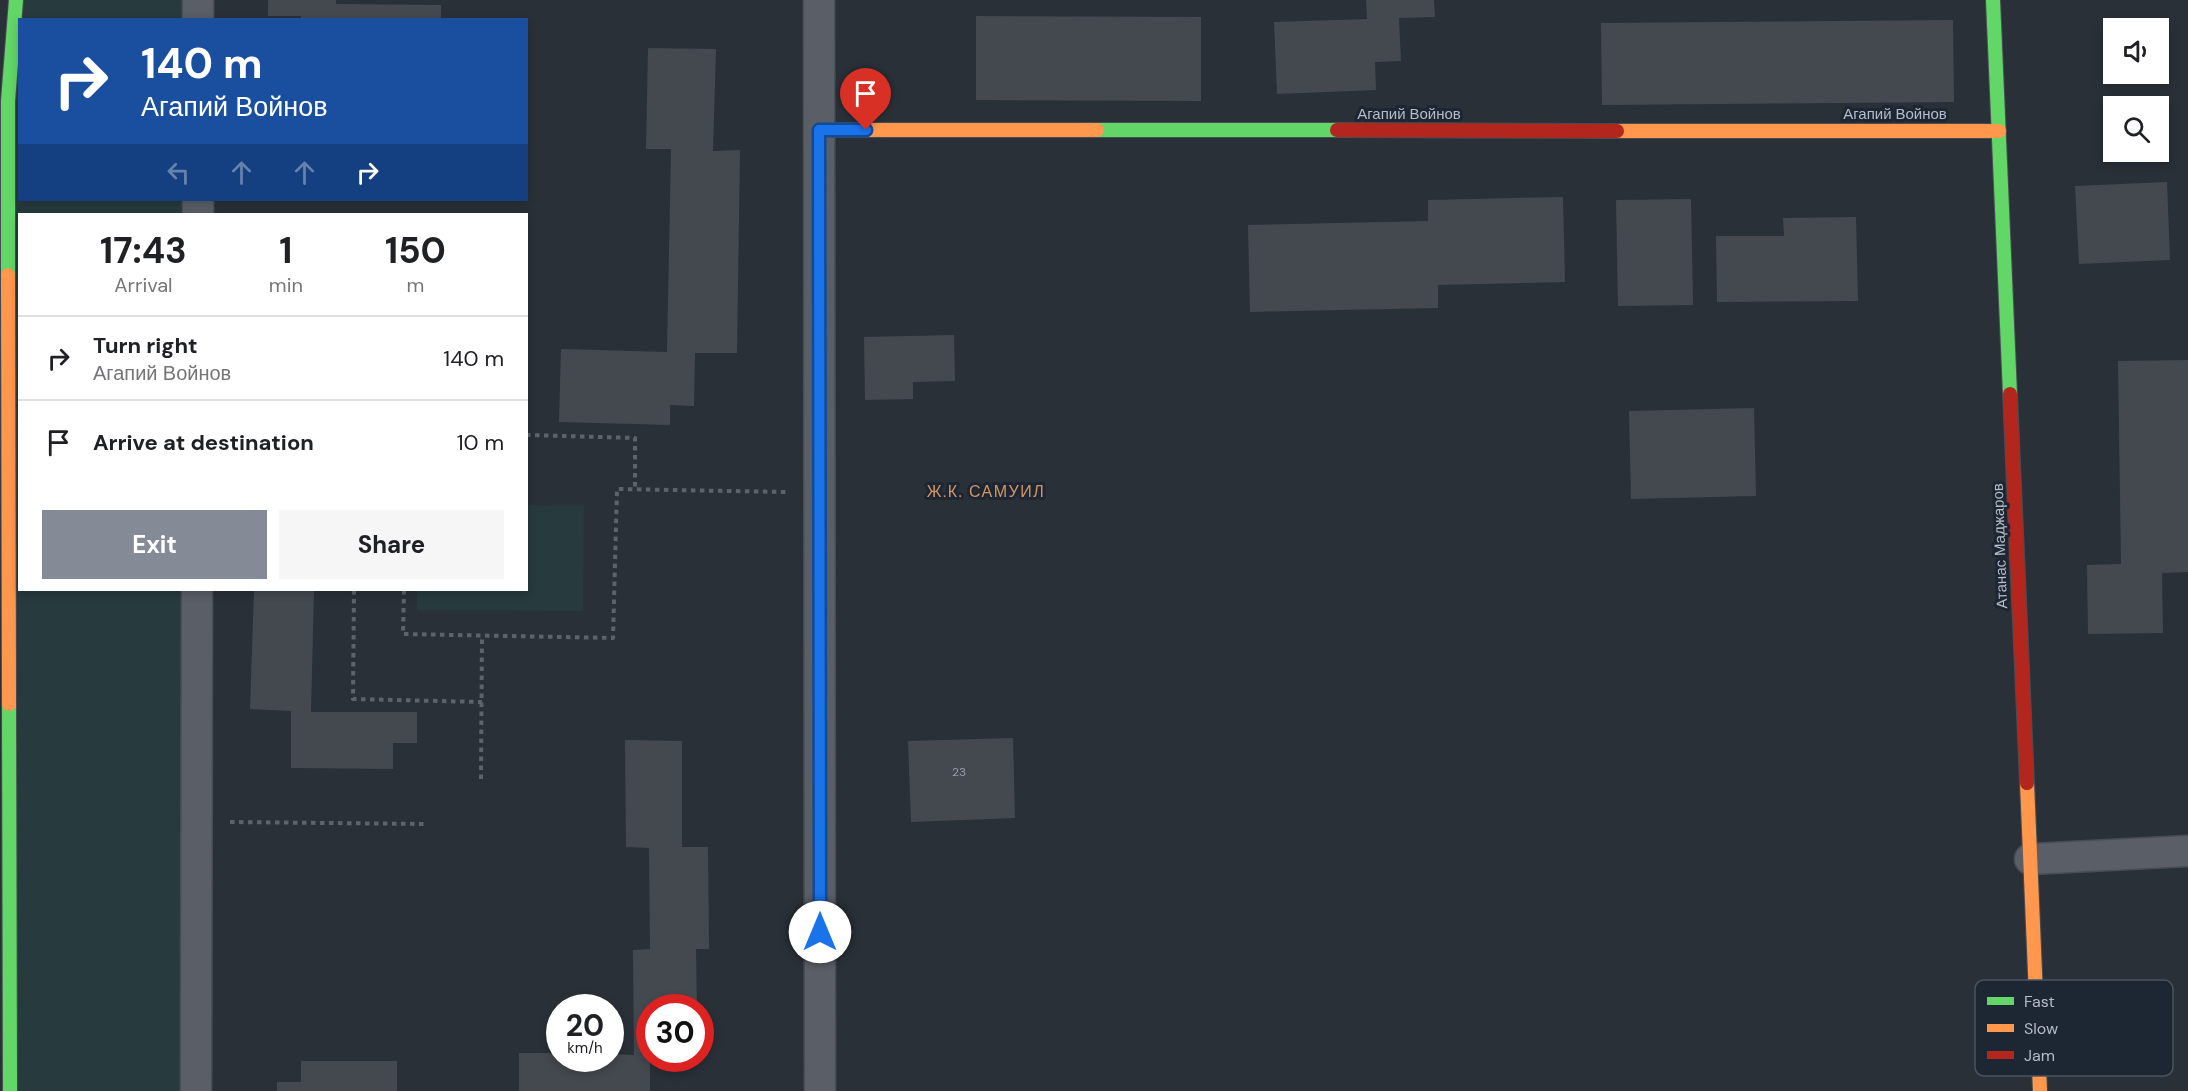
<!DOCTYPE html>
<meta charset="utf-8">
<style>
:root{--surface:#fff;--page:#f6f6f6;--text:#202124;--muted:#757577;--line:#e0e0e0;--accent:#848b96}
body{margin:0;font-family:"DM Sans",sans-serif;background:var(--page);color:var(--text);height:100vh;display:flex;flex-direction:column;font-size:22px;white-space:nowrap}
*{box-sizing:border-box;margin:0}
p{font-size:20px;color:var(--muted)}
.icon{flex:none;width:33px;height:33px;fill:none;stroke:currentColor;stroke-width:2;stroke-linecap:round;stroke-linejoin:round}
.map{position:relative;flex:1;overflow:hidden}
.drawer{position:absolute;left:18px;top:213px;width:510px;height:378px;display:flex;flex-direction:column;background:var(--surface);border-radius:0px;box-shadow:0 3px 9px #0003}
.drawer>*{flex:none}
.top-card{position:absolute;left:18px;top:18px;width:510px;height:183px;border-radius:0px;box-shadow:0 3px 9px #0003;background:#1a4fa0;color:#fff;overflow:hidden}
.buttons{position:absolute;left:2103px;top:18px;display:grid;gap:12px}
.buttons a{display:grid;place-items:center;width:66px;height:66px;border-radius:0px;background:var(--surface);box-shadow:0 3px 9px #0003;font-size:30px}
.speed{position:absolute;left:546px;top:994px;display:flex;gap:12px;font-size:30px;font-weight:700;text-align:center}
.speed>*{display:grid;place-content:center;width:78px;height:78px;border-radius:50%;background:var(--surface);box-shadow:0 3px 9px #0003;line-height:1}
.speed small{font-size:15px;font-weight:400}
.speed .limit{border:9px solid #d22;background:#fff;color:#111}
.pin{position:absolute;display:grid;place-items:center;width:51px;height:51px;color:#fff;margin:-62px -26px;border-radius:50% 50% 50% 0;rotate:-45deg;box-shadow:0 0 6px #0007}
.pin .icon{rotate:45deg}
.me{position:absolute;width:66px;margin:-33px;rotate:0deg;stroke-linejoin:round;filter:drop-shadow(0 0 4px #0008)}
.turn{display:flex;align-items:center;gap:21px;height:126px;padding:0 24px;font-size:27px}
.turn .icon{width:78px;height:78px;stroke-width:2.5}
.turn b{display:block;font-size:42px;line-height:51px}
.lanes{display:flex;align-items:center;height:57px;padding:0 24px;background:#0003;justify-content:center;gap:30px;direction:ltr}
.lanes .off{opacity:.35}
.eta{display:flex;justify-content:space-evenly;align-items:center;height:102px;text-align:center}
.eta b{font-size:36px;font-weight:700;line-height:42px}
.cta{display:flex;gap:12px;margin-top:auto;padding:12px 24px}
.cta a{flex:1;height:69px;border-radius:0px;background:var(--accent);color:#fff;font-size:24px;font-weight:700;line-height:69px;text-align:center}
.cta a+a{background:var(--page);color:var(--text)}
ul{padding:0;list-style:none}
li{display:flex;align-items:center;gap:18px;height:84px;padding:0 24px;border-top:2px solid var(--line)}
li div{flex:1}
li b{display:block;font-size:22px}
li em{font-style:normal}
.map>svg:first-child{display:block}
</style>
<div class="map">
<svg width="2188" height="1091" viewBox="0 0 2188 1091">
<rect width="100%" height="100%" fill="#2a3038"/>
<path fill="#273a3e" d="M16 0H198V19L20 20V200H198V214H20V590H197L196 1091H10Z
M527 505 584 506 583 611 417 610V590H526Z"/>
<path fill="#444950" d="M268 0H336V4L441 5V20H301V16H268Z
M1366 0H1434L1435 17 1399 18 1401 61 1375 62 1376 90 1277 94 1274 22 1367 19Z
M976 16 1201 17V101L976 100Z
M1953 20 1954 102 1602 105 1601 23Z
M648 48 716 49 713 151 740 150 737 353H695L694 406 670 405V425L559 422 561 349 667 352 671 149H646Z
M2167 182 2170 260 2079 264 2075 186Z
M1563 197 1565 282 1438 285V308L1250 312 1248 225 1428 221V200Z
M1691 199 1693 305 1618 306 1616 200Z
M1856 217 1858 301 1717 302 1716 236H1784L1783 218Z
M954 335 955 381 913 382V399L865 400 864 337Z
M2188 360V572L2162 573 2163 633 2088 634 2087 565 2121 564 2118 361Z
M1754 408 1756 496 1631 499 1629 411Z
M254 590H314L311 712H417V743H393V769L291 768V711L250 709Z
M1013 738 1015 818 911 822 908 741Z
M625 740 682 741V847H708L709 949H696L697 1008H650V1091H519V1053H560V1059H610V1054L634 1055 633 950 650 949 649 848 626 847Z
M301 1061H397V1091H277V1082H301Z"/>
<g fill="none" stroke-linecap="round" stroke-linejoin="round">
<defs>
<path id="street" d="M819 0 820 1091
M198 20V0
M198 214V200
M2030 859 2188 851
M196 1091 197 590"/>
<path id="fast" d="M1993 0 2010 394
M1097 130H1337
M8 275V101L16 0
M9 704 10 1091"/>
<path id="slow" d="M819 130H1097
M1617 131H1999
M8 275 9 704
M2027 783 2040 1091"/>
<path id="jam" d="M1337 130 1617 131
M2010 394 2027 783"/>
</defs>
<use href="#street" stroke="#484c53" stroke-width="33"/>
<use href="#fast" stroke="#484c53" stroke-width="16"/>
<use href="#slow" stroke="#484c53" stroke-width="16"/>
<use href="#jam" stroke="#484c53" stroke-width="16"/>
<path stroke="#5d636a" stroke-width="4" stroke-dasharray="4.5 4.5" stroke-linecap="butt" d="M526 435 635 438V490
M354 590 353 699 482 702
M404 590 403 634 613 638 617 489 786 492
M481 779 482 635
M230 822 425 824"/>
<use href="#street" stroke="#5a5e66" stroke-width="30"/>
<use href="#fast" stroke="#63d668" stroke-width="14"/>
<use href="#slow" stroke="#ff974d" stroke-width="14"/>
<use href="#jam" stroke="#b3261e" stroke-width="14"/>
</g>
<g fill="none" stroke-linecap="round" stroke-linejoin="round">
<defs>
<path id="route" d="M820 932 819 130H866"/>
</defs>
<use href="#route" stroke="#114b97" stroke-width="15"/>
<use href="#route" stroke="#1a73e8" stroke-width="10"/>
</g>
<g text-anchor="middle" stroke-width="6" stroke-linejoin="round" paint-order="stroke">
<g font-size="12" fill="#989fab">
<text x="959" y="776">23</text>
</g>
<g font-size="15" fill="#b4bcc9" stroke="#1d2633">
<text x="1409" y="119">Агапий Войнов</text>
<text x="1895" y="119">Агапий Войнов</text>
<text transform="translate(2000 546) rotate(-92)" y="5">Атанас Маджаров</text>
</g>
<g font-size="16" letter-spacing="1.5" fill="#d59563" stroke="#1d2633">
<text x="986" y="497">Ж.К. САМУИЛ</text>
</g>
</g>
<rect x="1975" y="980" width="198" height="96" rx="9" fill="#1d2633" stroke="#4a5360" stroke-width="1.5"/>
<rect x="1987" y="997" width="27" height="8" fill="#63d668"/>
<rect x="1987" y="1024" width="27" height="8" fill="#ff974d"/>
<rect x="1987" y="1051" width="27" height="8" fill="#b3261e"/>
<g font-size="16" fill="#b4bcc9">
<text x="2024" y="1007">Fast</text>
<text x="2024" y="1034">Slow</text>
<text x="2024" y="1061">Jam</text>
</g>
</svg>
<div class="buttons">
<a><svg class="icon" aria-label="sound" viewBox="0 0 24 24"><path d="M4 9h4l5-4v14l-5-4H4zM17 9q2 3 0 6"/></svg></a>
<a><svg class="icon" aria-label="search" viewBox="0 0 24 24"><circle cx="10" cy="10" r="6"/><path d="M15 15l6 6"/></svg></a>
</div>
<div class="speed"><div>20<small>km/h</small></div><div class="limit">30</div></div>
<div class="pin" style="left:866px;top:130px;background:#d93025"><svg class="icon" aria-label="arrive" viewBox="0 0 24 24"><path d="M6 21V4h12l-3 4 3 4H6"/></svg></div>
<svg class="me" style="left:820px;top:932px" viewBox="-20 -20 40 40"><circle r="19" fill="#fff"/><path d="M0-13L10 11 0 6-10 11z" fill="#1a73e8"/></svg>
<div class="top-card">
<div class="turn"><svg class="icon" aria-label="right" viewBox="0 0 24 24"><path d="M7 20v-9h11M14 6l5 5-5 5"/></svg><div><b>140 m</b>Агапий Войнов</div></div>
<div class="lanes"><svg class="icon off" aria-label="left" viewBox="0 0 24 24"><path d="M17 20v-9H6M10 6l-5 5 5 5"/></svg><svg class="icon off" aria-label="ahead" viewBox="0 0 24 24"><path d="M12 20V5M6 11l6-6 6 6"/></svg><svg class="icon off" aria-label="ahead" viewBox="0 0 24 24"><path d="M12 20V5M6 11l6-6 6 6"/></svg><svg class="icon" aria-label="right" viewBox="0 0 24 24"><path d="M7 20v-9h11M14 6l5 5-5 5"/></svg></div>
</div>
<section class="drawer">
<div class="eta">
<div><b>17:43</b><p>Arrival</p></div>
<div><b>1</b><p>min</p></div>
<div><b>150</b><p>m</p></div>
</div>
<ul>
<li><svg class="icon" aria-label="right" viewBox="0 0 24 24"><path d="M7 20v-9h11M14 6l5 5-5 5"/></svg><div><b>Turn right</b><p>Агапий Войнов</p></div><em>140 m</em></li>
<li><svg class="icon" aria-label="arrive" viewBox="0 0 24 24"><path d="M6 21V4h12l-3 4 3 4H6"/></svg><div><b>Arrive at destination</b></div><em>10 m</em></li>
</ul>
<div class="cta"><a>Exit</a><a>Share</a></div>
</section>
</div>
